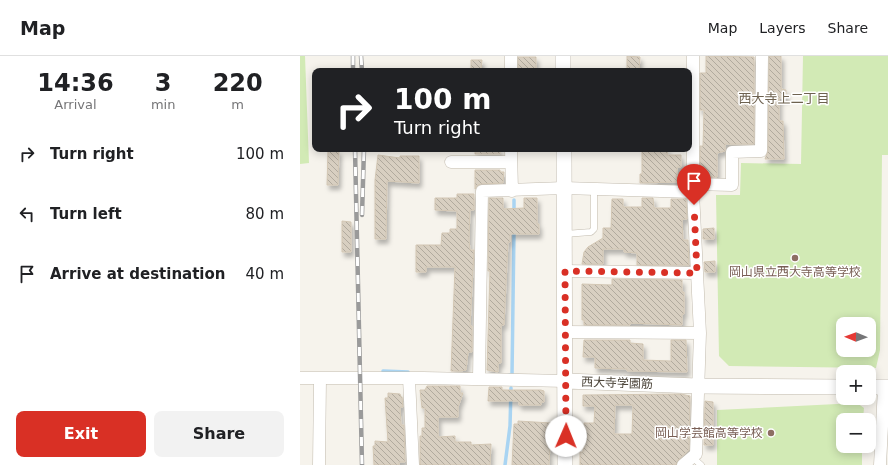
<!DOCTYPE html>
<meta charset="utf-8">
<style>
:root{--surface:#fff;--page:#f2f2f2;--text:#202124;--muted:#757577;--line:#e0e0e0;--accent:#d93025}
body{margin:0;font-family:"DejaVu Sans","Noto Sans JP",sans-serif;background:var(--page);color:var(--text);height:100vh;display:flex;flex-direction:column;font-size:15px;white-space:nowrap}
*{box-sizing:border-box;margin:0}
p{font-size:13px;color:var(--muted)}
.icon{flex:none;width:22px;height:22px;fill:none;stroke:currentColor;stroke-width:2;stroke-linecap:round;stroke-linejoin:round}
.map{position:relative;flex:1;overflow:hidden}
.drawer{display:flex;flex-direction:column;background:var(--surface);width:300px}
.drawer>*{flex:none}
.top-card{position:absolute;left:12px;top:12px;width:380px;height:84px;border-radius:8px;box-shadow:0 2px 10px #0003;background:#202124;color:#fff;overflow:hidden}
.needle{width:26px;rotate:271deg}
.buttons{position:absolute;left:536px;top:261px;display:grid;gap:8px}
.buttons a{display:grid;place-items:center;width:40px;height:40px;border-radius:8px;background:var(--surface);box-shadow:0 2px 10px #0003;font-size:20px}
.pin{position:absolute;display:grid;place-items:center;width:34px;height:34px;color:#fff;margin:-41px -17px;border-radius:50% 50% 50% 0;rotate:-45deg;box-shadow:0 0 4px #0007}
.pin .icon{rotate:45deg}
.me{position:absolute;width:44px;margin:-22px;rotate:1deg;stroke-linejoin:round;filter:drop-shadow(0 0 3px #0008)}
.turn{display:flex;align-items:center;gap:14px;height:84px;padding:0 16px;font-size:18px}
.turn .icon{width:52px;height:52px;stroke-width:2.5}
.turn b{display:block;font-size:28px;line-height:34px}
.eta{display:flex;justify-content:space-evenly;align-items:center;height:68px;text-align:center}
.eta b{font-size:24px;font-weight:800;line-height:28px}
.cta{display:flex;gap:8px;margin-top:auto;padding:8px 16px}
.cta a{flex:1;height:46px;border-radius:8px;background:var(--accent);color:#fff;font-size:16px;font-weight:800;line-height:46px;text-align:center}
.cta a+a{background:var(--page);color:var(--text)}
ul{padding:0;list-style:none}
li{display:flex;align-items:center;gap:12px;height:60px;padding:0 16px}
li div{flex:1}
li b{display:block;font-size:15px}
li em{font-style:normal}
header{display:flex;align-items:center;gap:24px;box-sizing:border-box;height:56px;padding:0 20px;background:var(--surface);border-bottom:1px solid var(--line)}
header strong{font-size:19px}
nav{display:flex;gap:22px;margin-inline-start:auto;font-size:14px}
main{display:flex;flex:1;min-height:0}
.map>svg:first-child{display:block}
</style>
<header>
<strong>Map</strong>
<nav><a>Map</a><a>Layers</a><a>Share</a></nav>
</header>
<main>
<section class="drawer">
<div class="eta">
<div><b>14:36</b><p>Arrival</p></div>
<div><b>3</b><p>min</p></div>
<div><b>220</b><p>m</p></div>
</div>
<ul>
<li><svg class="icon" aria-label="right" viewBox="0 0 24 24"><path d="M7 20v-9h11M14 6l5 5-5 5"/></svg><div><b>Turn right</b></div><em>100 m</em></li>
<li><svg class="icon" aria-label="left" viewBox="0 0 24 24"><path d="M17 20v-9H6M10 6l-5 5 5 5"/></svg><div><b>Turn left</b></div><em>80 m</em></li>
<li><svg class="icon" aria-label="arrive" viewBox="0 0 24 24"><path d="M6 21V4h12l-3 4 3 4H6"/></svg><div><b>Arrive at destination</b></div><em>40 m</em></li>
</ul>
<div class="cta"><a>Exit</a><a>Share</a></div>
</section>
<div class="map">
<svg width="588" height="409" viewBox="0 0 588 409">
<defs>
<pattern id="building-back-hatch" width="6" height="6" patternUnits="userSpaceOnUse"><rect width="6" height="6" fill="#d8cfc1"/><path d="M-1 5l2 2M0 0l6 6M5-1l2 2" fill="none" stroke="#b1aa9e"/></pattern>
<filter id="shadow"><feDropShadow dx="2.5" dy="4.5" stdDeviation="2" flood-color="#0004"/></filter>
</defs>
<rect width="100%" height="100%" fill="#f6f3ec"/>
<path fill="#d2eab5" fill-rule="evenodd" d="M0 0H5L9 107 0 108Z
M503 0H588V99H582L580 294 576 312 429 310 419 300 416 139H440L441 107 501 108ZM543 268H569V294H543Z
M557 347 564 352 563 364H543V390H562V409H417V354Z"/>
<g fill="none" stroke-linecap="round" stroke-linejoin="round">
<path stroke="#a9d4f2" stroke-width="3.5" d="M214 155V144
M83 315 108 316
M209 319H212L214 174
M205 409 210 370 211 332"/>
</g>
<path fill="url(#building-back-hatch)" stroke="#d3c7b4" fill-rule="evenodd" filter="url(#shadow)" d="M327 0 340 1 339 15H327Z
M406 0 454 1V88H425V95L417 97V121H400V90H403L404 54H400V17H406Z
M469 0H481V33L486 34V42H479V65H483L484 103H465L468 95Z
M218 1H236V15H218Z
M171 4H182L181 15H171Z
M175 93H200V98H175Z
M342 93H368L367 99H381V111H377V126L340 127V118H342Z
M28 94 39 95 38 129H27Z
M78 99 100 102V100H119V127L87 125 86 183H75V124Z
M175 114H200V116H204L203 127 181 128 178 129 175 133Z
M157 138H174V154H170L169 183 170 194H174L170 270H172V296H168L166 314 161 315H151L155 211H126V216H116V189H141L142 177H150V173H157V155L135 154V142H157Z
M189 142H203V153L224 152V142H237V168H239V178H210V186H208L204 269H201V307H198V316L187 314 190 215H188Z
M342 142H353L354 152H371V143H386L387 163H382L383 184H388L389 209H337V197L324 196V193H303V208H282L284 196 288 191 303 182V172H311L312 143H323V151H342Z
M42 165 51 166V196H42Z
M414 172V183H403V173Z
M415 205V216H405L404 206Z
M312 223 382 224V236H384V258H382V269L330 267V269H284V264H282V228L312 229Z
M284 284H330V287L343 288V304L371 305V284H386L387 316 327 315V313L295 312V301H283Z
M127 330H160V337H163L158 351V361H138V381L155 380V386H171V389L191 388 190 409H120V380H122V372H125V352H122L120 334H125Z
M189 331H202V334H241L244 335V346H241V349H219V345H188Z
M88 337 100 338 101 341H102L103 351H100L101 369H104L105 406H99V409H74L73 390H75V385L88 386 85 342H88Z
M381 338 390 340 389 394 378 404 376 409H280V396H283L284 367H294L295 350H283V339ZM315 349H333L332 378H314Z
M405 345 413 346V389H404Z
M218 365 251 367 249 409H212L214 368H218Z"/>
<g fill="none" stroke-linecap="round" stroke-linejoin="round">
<defs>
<path id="service" d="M265 178 291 176 294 173V136
M392 401 401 409"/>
<path id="minor" d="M211 0V15
M211 93 212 135
M151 106H211
M393 128 432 129V96L461 95 462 0
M265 215 397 217
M265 276 400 277
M0 322H123L266 325
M109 322 113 409
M179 323 182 135 264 132 393 136
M19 409 20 323
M383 409 396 398 400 277 393 136V0
M580 409 584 331"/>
<path id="tertiary" d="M263 0V15
M264 93 265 409
M266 325 397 330 543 331
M569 331H588"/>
</defs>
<use href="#service" stroke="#c2bbae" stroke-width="7"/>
<use href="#minor" stroke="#c2bbae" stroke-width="13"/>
<use href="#tertiary" stroke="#c2bbae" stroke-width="16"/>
<use href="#service" stroke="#fff" stroke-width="6"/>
<use href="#minor" stroke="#fff" stroke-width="12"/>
<use href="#tertiary" stroke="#fff" stroke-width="15"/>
<defs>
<path id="rail" d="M53 0V15
M61 0 62 15
M55 93 62 409
M62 159 64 93"/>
</defs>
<use href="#rail" stroke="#9a9a9a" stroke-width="4.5"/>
<use href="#rail" stroke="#fff" stroke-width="3" stroke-dasharray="9" stroke-linecap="butt"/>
</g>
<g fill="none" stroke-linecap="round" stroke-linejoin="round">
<path stroke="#d93025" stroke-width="7" stroke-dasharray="0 12.6" d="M266 380 265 215 397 217 394 149"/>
</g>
<g fill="#8d6e63" stroke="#fff" stroke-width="1.5">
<circle cx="495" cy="202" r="4"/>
<circle cx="471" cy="377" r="4"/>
</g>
<g text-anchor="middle" stroke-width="3" stroke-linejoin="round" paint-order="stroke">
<g font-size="12" fill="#785e54" stroke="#fff">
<text x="495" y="220">岡山県立西大寺高等学校</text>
<text x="463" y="381" text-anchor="end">岡山学芸館高等学校</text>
</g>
<g font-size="12" fill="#4b4439" stroke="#fff">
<text transform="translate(317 327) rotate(2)" y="4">西大寺学園筋</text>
</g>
<g font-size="13" fill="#6e6250" stroke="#fff">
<text x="484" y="47">西大寺上二丁目</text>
</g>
</g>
</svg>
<div class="buttons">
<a><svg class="needle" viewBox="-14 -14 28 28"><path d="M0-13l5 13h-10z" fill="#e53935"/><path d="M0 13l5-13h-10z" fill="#757577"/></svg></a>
<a>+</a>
<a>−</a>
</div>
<div class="pin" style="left:394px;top:149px;background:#d93025"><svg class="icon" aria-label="arrive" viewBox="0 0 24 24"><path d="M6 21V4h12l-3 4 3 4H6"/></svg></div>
<svg class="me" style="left:266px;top:380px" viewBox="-20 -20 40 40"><circle r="19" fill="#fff"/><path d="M0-13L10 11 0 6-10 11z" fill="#d93025"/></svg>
<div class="top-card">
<div class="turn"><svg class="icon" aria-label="right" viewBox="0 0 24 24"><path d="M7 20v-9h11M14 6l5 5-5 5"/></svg><div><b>100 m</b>Turn right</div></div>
</div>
</div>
</main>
